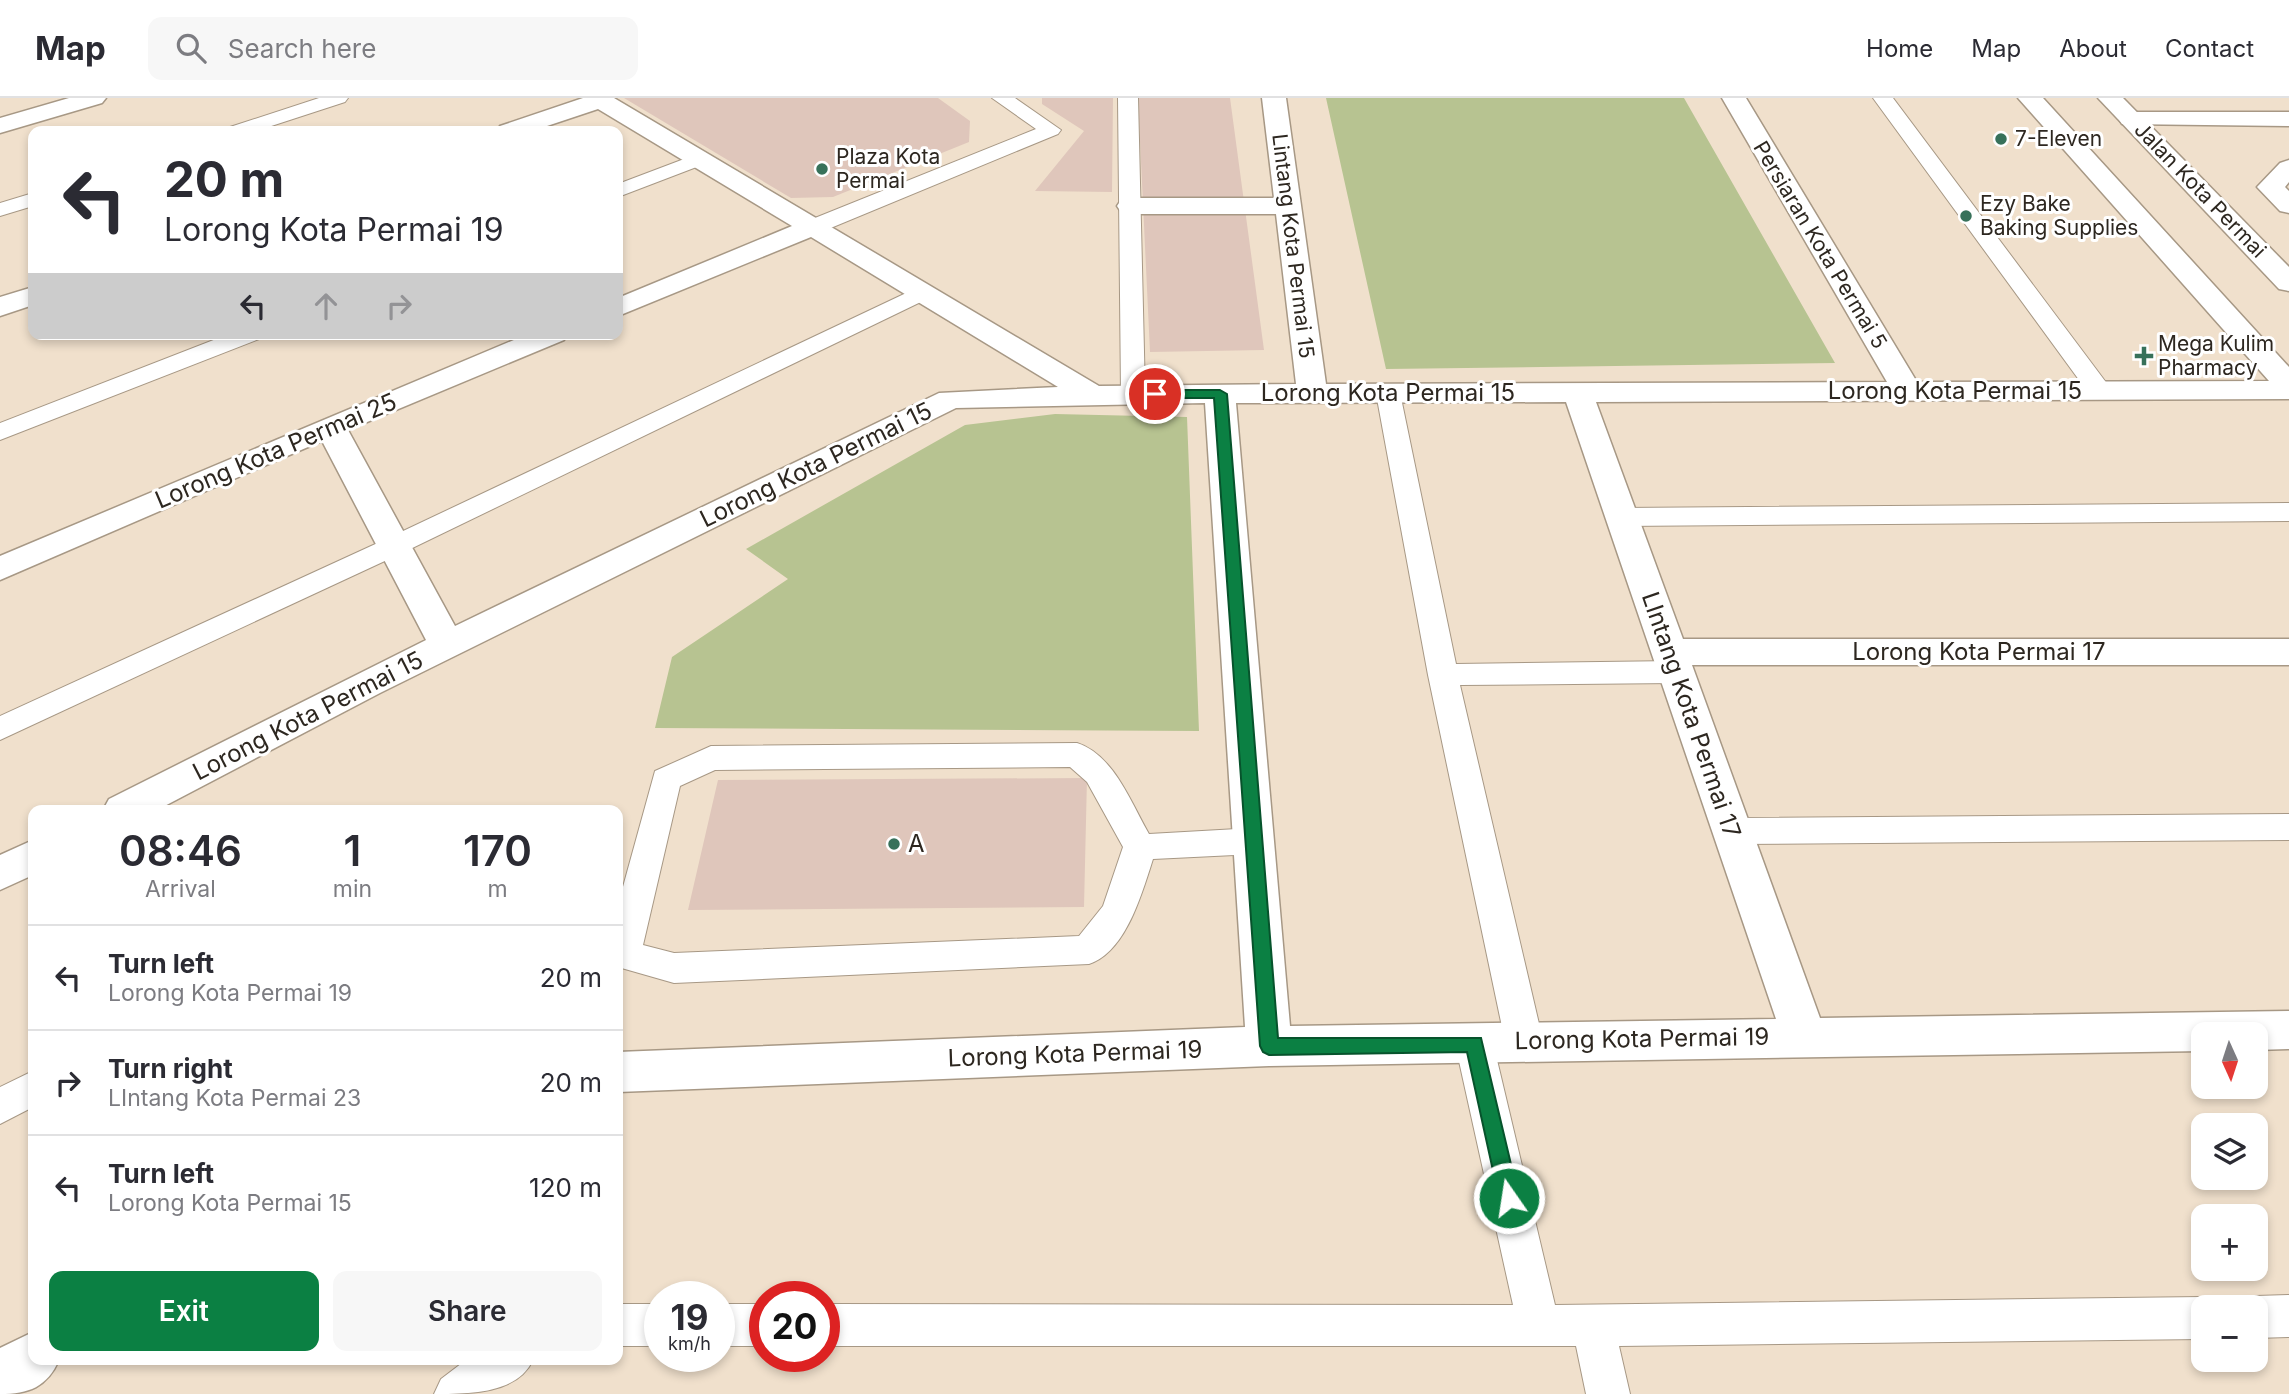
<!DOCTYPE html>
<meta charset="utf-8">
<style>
:root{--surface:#fff;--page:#f7f7f7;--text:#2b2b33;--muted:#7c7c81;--line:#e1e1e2;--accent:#0b8043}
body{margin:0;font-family:Inter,sans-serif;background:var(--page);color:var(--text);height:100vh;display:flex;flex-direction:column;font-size:26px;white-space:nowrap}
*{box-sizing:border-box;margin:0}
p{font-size:23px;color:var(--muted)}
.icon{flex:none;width:38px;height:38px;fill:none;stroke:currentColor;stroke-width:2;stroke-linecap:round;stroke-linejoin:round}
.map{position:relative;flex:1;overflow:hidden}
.sheet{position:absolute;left:28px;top:707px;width:595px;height:560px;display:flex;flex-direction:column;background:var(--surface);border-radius:14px;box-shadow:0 4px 10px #0003}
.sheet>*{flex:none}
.guide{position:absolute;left:28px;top:28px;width:595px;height:214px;border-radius:14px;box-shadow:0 4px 10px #0003;background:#fff;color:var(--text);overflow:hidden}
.needle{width:46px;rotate:177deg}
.controls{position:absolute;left:2191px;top:924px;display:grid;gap:14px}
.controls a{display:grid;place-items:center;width:77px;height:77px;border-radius:14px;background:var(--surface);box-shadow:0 4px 10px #0003;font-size:35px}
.speed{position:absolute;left:644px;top:1183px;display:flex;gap:14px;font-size:35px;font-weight:700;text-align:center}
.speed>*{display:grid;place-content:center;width:91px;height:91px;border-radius:50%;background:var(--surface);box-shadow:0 4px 10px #0003;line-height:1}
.speed small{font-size:18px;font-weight:400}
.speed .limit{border:10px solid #d22;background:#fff;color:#111}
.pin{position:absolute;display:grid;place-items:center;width:60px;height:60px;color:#fff;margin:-30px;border:4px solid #fff;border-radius:50%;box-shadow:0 2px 7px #0007}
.me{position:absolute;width:77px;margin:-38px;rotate:347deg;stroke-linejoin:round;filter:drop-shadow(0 0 5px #0008)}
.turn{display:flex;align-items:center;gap:24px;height:147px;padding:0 21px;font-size:32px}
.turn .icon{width:91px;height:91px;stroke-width:2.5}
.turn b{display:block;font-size:49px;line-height:60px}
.lanes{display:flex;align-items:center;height:66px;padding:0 21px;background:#0003;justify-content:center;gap:35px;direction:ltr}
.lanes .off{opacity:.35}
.eta{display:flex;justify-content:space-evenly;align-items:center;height:119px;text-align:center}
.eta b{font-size:42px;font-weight:600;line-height:49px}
.action{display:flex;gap:14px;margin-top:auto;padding:14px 21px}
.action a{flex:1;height:80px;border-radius:14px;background:var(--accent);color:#fff;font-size:28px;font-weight:600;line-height:80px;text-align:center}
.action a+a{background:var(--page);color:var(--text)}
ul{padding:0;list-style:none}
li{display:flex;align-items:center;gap:21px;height:105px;padding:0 21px;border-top:2px solid var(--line)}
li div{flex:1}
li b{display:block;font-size:26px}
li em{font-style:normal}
header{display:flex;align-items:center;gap:42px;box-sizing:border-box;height:98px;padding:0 35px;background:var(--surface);border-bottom:2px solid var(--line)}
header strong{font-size:33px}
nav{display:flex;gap:38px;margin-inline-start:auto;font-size:24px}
.search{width:490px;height:63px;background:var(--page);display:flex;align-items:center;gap:18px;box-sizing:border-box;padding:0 24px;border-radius:14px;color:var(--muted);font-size:26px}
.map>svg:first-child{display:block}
</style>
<header>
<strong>Map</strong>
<div class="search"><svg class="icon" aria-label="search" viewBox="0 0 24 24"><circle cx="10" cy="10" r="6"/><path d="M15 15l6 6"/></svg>Search here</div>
<nav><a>Home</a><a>Map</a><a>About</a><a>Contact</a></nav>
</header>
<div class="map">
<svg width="2289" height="1296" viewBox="0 0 2289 1296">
<rect width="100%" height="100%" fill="#f0e0cc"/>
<path fill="#b7c391" d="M1326 0H1684L1835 265 1386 271Z
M1055 316 1187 319 1199 633 655 630 672 559 788 481 746 451 965 327Z"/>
<path fill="#dfc6bb" d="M624 0H938L970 23 969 44 833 99 791 100Z
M1042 0H1113L1112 94 1035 93 1084 33 1042 6Z
M1138 0H1230L1264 252 1150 254Z
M1087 680 1084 809 688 812 718 682Z"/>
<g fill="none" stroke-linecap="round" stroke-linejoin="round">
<defs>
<path id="lane" d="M319 0H348L345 4 256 33H227L230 29Z
M992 0H1015L1061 32 1058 36 821 134H805L802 129 805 124 1036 31Z
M1118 0H1138L1145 296 1142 301H1124L1121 296Z
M1873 0H1893L2108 287 2111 292 2108 297H2090Z
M700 55 707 57 710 61 707 65 618 99V86Z
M33 95V108L0 118V105Z
M921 188 929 190 933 195 929 200 402 455 0 642V618L382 443Z
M229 236H263L259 241 0 342V325Z
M1388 288 1397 290 1400 295 1456 566 1676 563 1687 567 1691 574 1687 581 1676 585 1460 587 1543 943 1537 954 1524 959 1511 954 1505 943 1428 577 1376 295 1379 290Z
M2289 405V423L1621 428 1611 425 1607 419 1611 413 1621 410Z
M1077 645C1114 657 1131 705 1149 736L1255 730 1267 734 1272 743 1267 752 1255 756 1153 761C1142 795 1126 854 1089 866L674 885 618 869V807L655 673 711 648ZM1070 669 1087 684 1123 749 1103 808 1079 838 674 855 643 847 680 688 715 672Z
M2289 716V742L1732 746 1720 742 1715 733 1720 724 1732 720Z
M1474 929 1487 934 1493 945 1555 1207 2203 1199 2218 1205 2220 1209H2203V1241L1619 1248 1630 1296H1586L1576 1248H824V1206L1513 1207 1455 945 1461 934Z
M33 973V1009L0 1026V989Z
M2289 1197V1239L2256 1240V1209H2239L2241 1204 2256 1198Z
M618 1206H660V1248H618Z
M719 1206H765V1248H719Z
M466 1262H533C517 1296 470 1296 434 1296L441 1281Z"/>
<path id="street" d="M69 0H106L102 5 0 35V20Z
M583 0H614L1099 288 1296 286 1276 116H1130L1121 114 1117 108 1121 102 1130 100H1274L1262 0H1286L1326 286 1887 284 1722 0H1746L1917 284 2269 283 2018 0H2043L2289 269V301L1596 304 1683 541H2289V567H1692L1820 920 2289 913V951L2256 952V936H2203V953L1269 968 618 994V954L1245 929 1205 305 956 310 380 595 157 712H103L109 701 426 542 322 343 0 482V458L528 236H568L564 242 348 332 455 528 939 295 1058 289 811 139 618 218V200L792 128 598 11 532 33H497L500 28ZM1566 304 1776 921 1290 928 1236 305Z
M2131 14H2289V28L2122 26 2119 21 2122 16Z
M2289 62V84L2285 89 2289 93V115L2280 113 2257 89 2280 65Z
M33 189V207L0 218V199Z
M33 742V777L0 792V757Z
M33 1234V1262H59C47 1289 29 1296 0 1296V1250Z"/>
<path id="secondary" d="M2098 0H2123L2289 169V193L2279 191Z"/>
</defs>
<use href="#lane" stroke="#a79885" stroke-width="2"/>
<use href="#street" stroke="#a79885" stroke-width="3"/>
<use href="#secondary" stroke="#a79885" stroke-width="3"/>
<use href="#lane" fill="#fff" fill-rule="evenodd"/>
<use href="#street" fill="#fff" fill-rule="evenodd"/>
<use href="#secondary" fill="#fff" fill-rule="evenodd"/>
</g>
<path fill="#0b8043" stroke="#07532c" stroke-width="2" d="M1220 292 1227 296 1278 940H1481L1519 1100 1517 1106 1509 1109 1502 1106 1499 1100 1467 954 1269 957 1263 954 1260 948 1214 300H1155L1149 296 1155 292Z"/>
<g fill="#37715a" stroke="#fff" stroke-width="2.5">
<circle cx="2001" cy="41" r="7"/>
<circle cx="822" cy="71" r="7"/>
<circle cx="1966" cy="118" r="7"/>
<path d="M2140.5 247.5h7v7h7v7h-7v7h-7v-7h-7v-7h7z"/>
<circle cx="894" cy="746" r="7"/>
</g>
<g text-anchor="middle" stroke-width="6" stroke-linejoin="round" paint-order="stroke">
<g font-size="21" fill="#2d2720" stroke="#fff" text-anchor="start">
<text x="2015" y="48">7-Eleven</text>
<text x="836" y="66">Plaza Kota<tspan x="836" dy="24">Permai</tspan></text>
<text x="1980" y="113">Ezy Bake<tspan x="1980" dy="24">Baking Supplies</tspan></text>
<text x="2158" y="253">Mega Kulim<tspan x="2158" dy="24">Pharmacy</tspan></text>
</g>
<g font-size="21" fill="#2d2720" stroke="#fff">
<text transform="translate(2200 92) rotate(46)" y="7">Jalan Kota Permai</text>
<text transform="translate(1820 147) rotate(59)" y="7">Persiaran Kota Permai 5</text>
<text transform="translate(1293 148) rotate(83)" y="7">Lintang Kota Permai 15</text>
</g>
<g font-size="24" fill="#2d2720" stroke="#fff">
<text x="1955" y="301">Lorong Kota Permai 15</text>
<text x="1388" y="303">Lorong Kota Permai 15</text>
<text transform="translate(276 353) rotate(-23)" y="8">Lorong Kota Permai 25</text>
<text transform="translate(816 367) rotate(-26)" y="8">Lorong Kota Permai 15</text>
<text x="1979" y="562">Lorong Kota Permai 17</text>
<text transform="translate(1691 617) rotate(71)" y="8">LIntang Kota Permai 17</text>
<text transform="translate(308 618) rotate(-27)" y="8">Lorong Kota Permai 15</text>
<text transform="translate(1642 941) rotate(-1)" y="8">Lorong Kota Permai 19</text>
<text transform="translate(1075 956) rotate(-2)" y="8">Lorong Kota Permai 19</text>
</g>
<g font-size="24" fill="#2d2720" stroke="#fff" text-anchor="start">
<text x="908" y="754">A</text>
</g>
</g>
</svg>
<div class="controls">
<a><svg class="needle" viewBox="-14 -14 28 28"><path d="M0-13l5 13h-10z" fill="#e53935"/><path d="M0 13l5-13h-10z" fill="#7c7c81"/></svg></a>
<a><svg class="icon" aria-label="layers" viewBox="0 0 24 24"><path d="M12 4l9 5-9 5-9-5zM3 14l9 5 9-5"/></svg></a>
<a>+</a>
<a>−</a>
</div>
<div class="speed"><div>19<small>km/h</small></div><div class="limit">20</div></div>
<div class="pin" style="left:1155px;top:296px;background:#d93025"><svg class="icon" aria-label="arrive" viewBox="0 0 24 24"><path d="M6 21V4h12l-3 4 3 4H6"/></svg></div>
<svg class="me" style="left:1509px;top:1100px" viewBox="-20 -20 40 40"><circle r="17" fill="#0b8043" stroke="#fff" stroke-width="3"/><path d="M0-11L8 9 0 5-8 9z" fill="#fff"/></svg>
<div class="guide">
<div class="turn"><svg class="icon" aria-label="left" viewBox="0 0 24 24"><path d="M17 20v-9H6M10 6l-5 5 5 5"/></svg><div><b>20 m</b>Lorong Kota Permai 19</div></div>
<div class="lanes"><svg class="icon" aria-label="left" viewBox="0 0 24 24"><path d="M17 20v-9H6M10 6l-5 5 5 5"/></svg><svg class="icon off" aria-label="ahead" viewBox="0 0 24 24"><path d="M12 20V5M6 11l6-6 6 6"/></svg><svg class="icon off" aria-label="right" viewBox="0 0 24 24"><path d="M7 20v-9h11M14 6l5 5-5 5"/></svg></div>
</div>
<section class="sheet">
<div class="eta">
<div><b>08:46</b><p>Arrival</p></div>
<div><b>1</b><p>min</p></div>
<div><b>170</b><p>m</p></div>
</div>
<ul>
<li><svg class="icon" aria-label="left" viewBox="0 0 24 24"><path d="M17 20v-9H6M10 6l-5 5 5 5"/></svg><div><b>Turn left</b><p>Lorong Kota Permai 19</p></div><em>20 m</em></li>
<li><svg class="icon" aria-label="right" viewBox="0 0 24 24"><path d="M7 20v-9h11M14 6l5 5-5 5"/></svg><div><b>Turn right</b><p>LIntang Kota Permai 23</p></div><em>20 m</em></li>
<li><svg class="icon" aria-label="left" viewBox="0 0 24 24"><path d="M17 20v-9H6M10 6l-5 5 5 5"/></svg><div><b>Turn left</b><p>Lorong Kota Permai 15</p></div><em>120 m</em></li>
</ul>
<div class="action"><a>Exit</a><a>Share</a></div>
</section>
</div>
